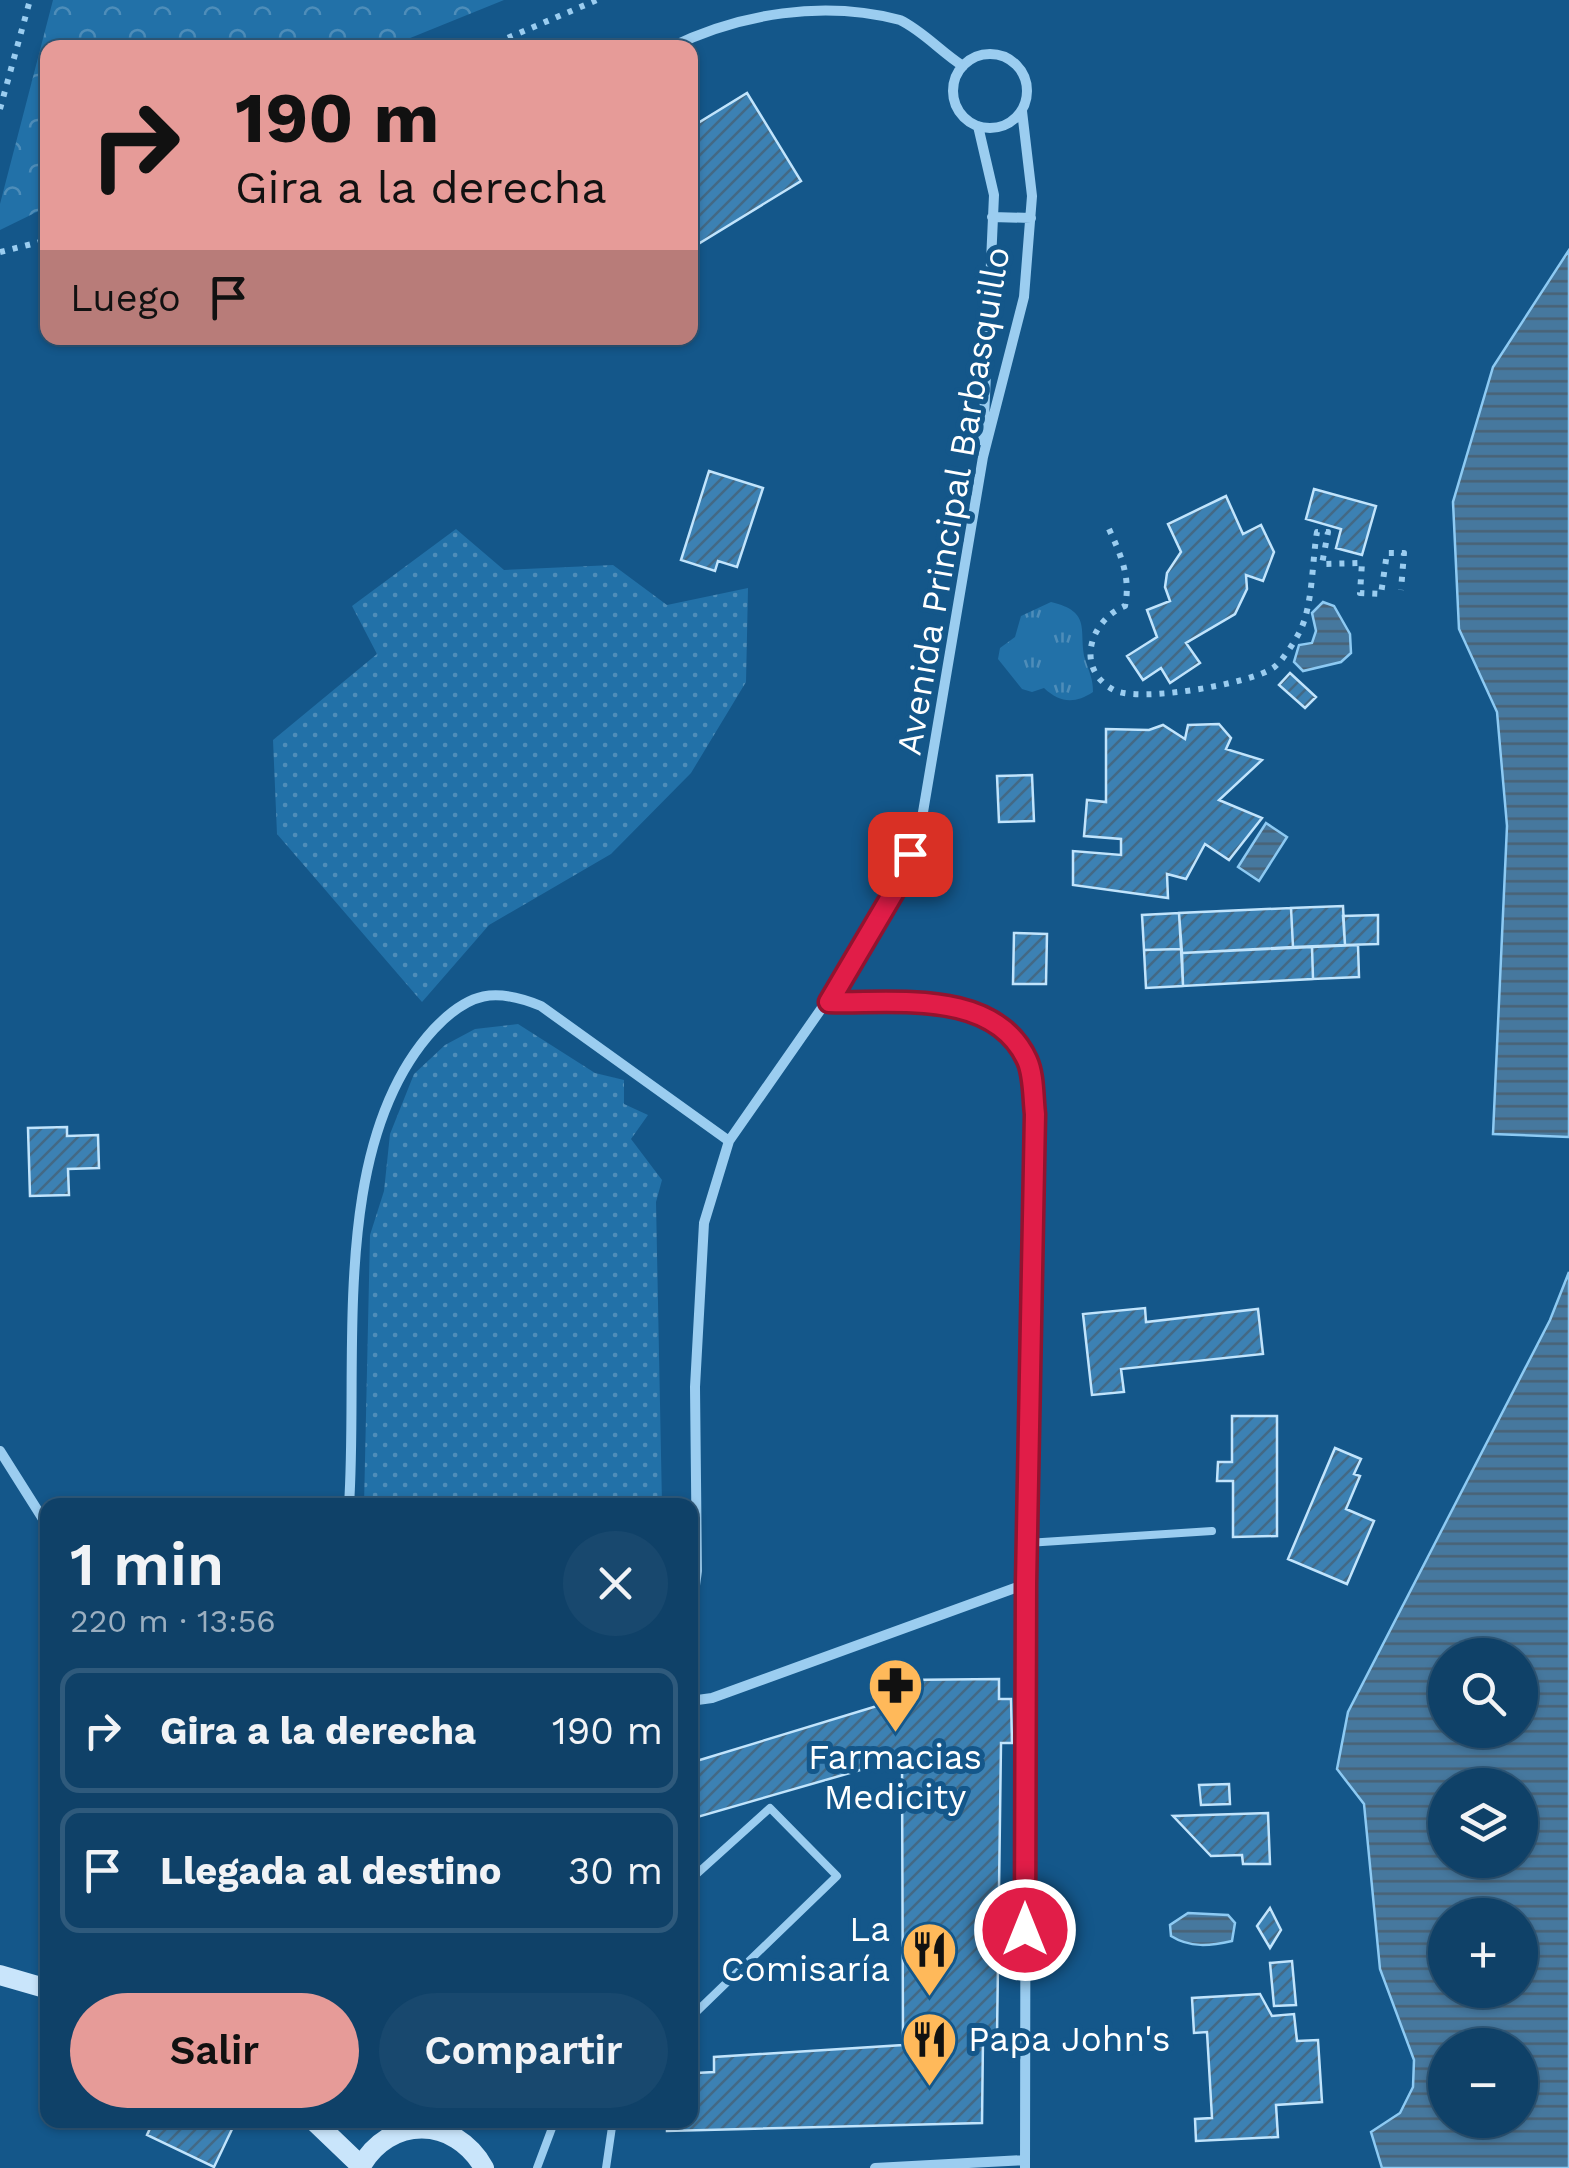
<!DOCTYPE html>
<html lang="es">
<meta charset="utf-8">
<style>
:root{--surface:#0f4168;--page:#18486e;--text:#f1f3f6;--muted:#9bafc0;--line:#2f5a7c;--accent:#e69b98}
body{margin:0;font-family:"Work Sans",sans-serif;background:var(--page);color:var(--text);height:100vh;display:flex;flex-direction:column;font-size:38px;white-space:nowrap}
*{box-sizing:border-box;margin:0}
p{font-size:32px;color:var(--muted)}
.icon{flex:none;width:55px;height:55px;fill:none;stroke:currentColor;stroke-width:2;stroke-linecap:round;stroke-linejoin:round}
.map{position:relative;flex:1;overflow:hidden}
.sheet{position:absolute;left:40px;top:1498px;width:658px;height:630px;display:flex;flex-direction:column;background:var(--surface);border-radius:20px;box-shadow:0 2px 8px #0004,0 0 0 2px var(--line)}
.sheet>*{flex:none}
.top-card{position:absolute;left:40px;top:40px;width:658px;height:305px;border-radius:20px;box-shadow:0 2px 8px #0004,0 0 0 2px var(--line);background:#e69b98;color:#111;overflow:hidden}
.fabs{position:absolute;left:1428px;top:1638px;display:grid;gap:20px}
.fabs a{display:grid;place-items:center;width:110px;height:110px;border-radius:50%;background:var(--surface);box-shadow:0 2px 8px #0004,0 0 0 2px var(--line);font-size:50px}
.pin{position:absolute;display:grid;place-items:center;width:85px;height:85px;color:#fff;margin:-42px;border-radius:20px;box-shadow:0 5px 15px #0006}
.me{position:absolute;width:110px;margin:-55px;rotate:0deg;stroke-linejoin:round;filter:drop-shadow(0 0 8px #0008)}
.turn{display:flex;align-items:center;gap:35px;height:210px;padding:0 30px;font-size:45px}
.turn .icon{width:130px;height:130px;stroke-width:2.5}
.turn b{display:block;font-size:70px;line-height:85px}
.then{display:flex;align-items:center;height:95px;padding:0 30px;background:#0003;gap:20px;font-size:38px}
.round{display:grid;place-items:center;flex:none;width:105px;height:105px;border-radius:52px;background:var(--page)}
.head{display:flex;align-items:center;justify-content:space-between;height:170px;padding:0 30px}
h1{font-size:60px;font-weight:600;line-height:75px}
.button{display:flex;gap:20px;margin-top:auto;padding:20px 30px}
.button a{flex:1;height:115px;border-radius:60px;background:var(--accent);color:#111;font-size:40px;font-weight:600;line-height:115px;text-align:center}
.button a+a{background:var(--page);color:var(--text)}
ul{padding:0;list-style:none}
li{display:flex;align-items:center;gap:30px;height:125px;margin:0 20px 15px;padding:0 10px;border:5px solid var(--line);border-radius:20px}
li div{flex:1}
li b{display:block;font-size:38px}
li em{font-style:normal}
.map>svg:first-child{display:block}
</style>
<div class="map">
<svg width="1569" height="2168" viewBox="0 0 1569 2168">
<defs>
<pattern id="grass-dots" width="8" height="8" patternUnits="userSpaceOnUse" patternTransform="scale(2.5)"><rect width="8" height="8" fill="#2271a8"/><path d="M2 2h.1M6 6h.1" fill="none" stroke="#4e8db9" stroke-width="1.8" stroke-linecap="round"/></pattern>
<pattern id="forest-crowns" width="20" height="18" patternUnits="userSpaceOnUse" patternTransform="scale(2.5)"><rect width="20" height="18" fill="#2271a8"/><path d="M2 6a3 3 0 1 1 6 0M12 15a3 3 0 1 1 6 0" fill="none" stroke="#4e8db9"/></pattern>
<pattern id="park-tufts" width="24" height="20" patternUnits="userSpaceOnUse" patternTransform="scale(2.5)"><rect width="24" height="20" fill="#2271a8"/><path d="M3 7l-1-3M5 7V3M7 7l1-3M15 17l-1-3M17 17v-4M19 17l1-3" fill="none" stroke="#4e8db9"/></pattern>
<pattern id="water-rules" width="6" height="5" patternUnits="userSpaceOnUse" patternTransform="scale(2.5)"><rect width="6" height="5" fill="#46789e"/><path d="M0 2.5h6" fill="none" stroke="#496275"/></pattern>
<pattern id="building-hatch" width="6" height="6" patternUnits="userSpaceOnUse" patternTransform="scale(2.5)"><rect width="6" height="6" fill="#3c81b3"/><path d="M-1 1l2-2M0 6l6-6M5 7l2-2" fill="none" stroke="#436985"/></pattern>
</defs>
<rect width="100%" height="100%" fill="#14578a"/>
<path fill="url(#grass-dots)" d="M456 529 504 570 613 565 667 605 748 588 746 682 691 773 611 854 489 925 422 1002 277 834 273 740 377 654 352 606Z
M518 1024 595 1073 624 1080V1104L648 1115 631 1139 662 1180 656 1202 662 1505H364L370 1235 384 1191 390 1134 414 1074 445 1045 475 1029Z"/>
<path fill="url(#forest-crowns)" d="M53 0H504L388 47 48 48 47 207 0 230V204Z"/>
<path fill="url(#park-tufts)" d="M1051 602C1093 612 1078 631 1085 659 1089 672 1093 678 1093 692 1075 704 1060 703 1044 688L1032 692 1022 689 998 659 1000 648 1015 637 1021 616Z"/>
<path fill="url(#water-rules)" stroke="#8dcaf3" stroke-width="2.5" fill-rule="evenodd" d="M1569 250V1137L1493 1134 1507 826 1497 712 1459 629 1453 502 1493 367Z
M1323 602 1334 606 1350 634 1351 653 1341 662 1303 671 1294 662 1299 645 1312 643 1316 631 1312 613Z
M1266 823 1287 837 1259 881 1238 867Z
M1569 1272V2168H1382L1371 2132 1400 2113 1413 2087 1414 2060 1380 1969 1364 1804 1337 1769 1348 1712 1550 1320ZM1445 1655H1520V1730H1445ZM1445 1785H1520V1860H1445ZM1445 1915H1520V1990H1445ZM1445 2045H1520V2120H1445Z
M1188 1913 1228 1915 1235 1923 1232 1941C1210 1946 1190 1948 1171 1936L1170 1925Z"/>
<path fill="url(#building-hatch)" stroke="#c1e4fc" stroke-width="2.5" d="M747 93 801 181 690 249V128Z
M709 471 763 488 737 567 718 561 715 571 681 560Z
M1314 489 1376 506 1362 555 1336 548 1341 529 1306 519Z
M1226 496 1243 534 1261 525 1274 552 1263 581 1246 575 1247 589 1235 614 1186 643 1200 663 1170 683 1161 668 1143 680 1127 656 1157 637 1147 610 1170 601 1165 587 1167 573 1181 552 1168 524Z
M1290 673 1316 697 1305 708 1279 685Z
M1219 724 1231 738 1226 749 1262 760 1219 800 1262 818 1229 860 1205 844 1186 879 1167 874 1168 898 1073 885V851L1121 855V839L1084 836 1087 800 1106 802V729L1149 730 1163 725 1185 739 1188 725Z
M1032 775 1034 821 999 822 997 776Z
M1343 906 1345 945 1293 947 1291 908Z
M1291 908 1293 947 1182 953 1179 913Z
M1179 913 1181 949 1144 950 1142 915Z
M1378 915V944L1345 945 1343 916Z
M1014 933 1047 934 1046 984H1013Z
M1358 945 1359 977 1313 979 1312 947Z
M1312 947 1313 979 1183 986 1182 953Z
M1181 949 1183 986 1146 988 1144 950Z
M67 1127V1136L98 1135 99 1168 68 1169 69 1195 30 1196 28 1128Z
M1145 1308 1146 1322 1258 1309 1263 1354 1121 1369 1124 1392 1092 1395 1083 1314Z
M1232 1416H1277V1536L1233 1537V1481H1217L1218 1462H1232Z
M1335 1448 1361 1459 1354 1474 1360 1476 1346 1509 1374 1521 1347 1584 1288 1559Z
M999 1679V1699H1011L1012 1743H1001L997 2038H983L982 2123 667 2131V2120H690V2078L696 2073 714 2072V2057L903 2045 902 1758 697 1817 690 1824V1763L900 1699V1680Z
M1229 1784 1230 1804 1201 1805 1199 1785Z
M1268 1813 1270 1864H1243L1242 1855 1211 1856 1173 1816Z
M1270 1908 1281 1930 1270 1948 1257 1926Z
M1292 1961 1296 2005 1274 2006 1270 1963Z
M1260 1994 1272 2016 1294 2014 1297 2041 1318 2040 1322 2102 1276 2105 1278 2137 1196 2141 1195 2119 1212 2118 1207 2032 1194 2033 1192 1998Z
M154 2120H222L234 2125 214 2167 147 2135Z"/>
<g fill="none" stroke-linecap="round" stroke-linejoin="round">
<path stroke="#9bcdf0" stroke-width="6" stroke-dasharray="5 8" stroke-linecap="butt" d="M484 48 597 0
M0 109 30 0
M0 252 48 240
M1109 529C1121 555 1131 578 1125 606 1090 620 1074 669 1114 690 1139 703 1249 684 1273 668 1282 662 1295 641 1300 631 1313 605 1312 561 1317 532H1328L1322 564 1362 563 1360 593 1381 594 1387 553H1404L1401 590"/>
<path stroke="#9bcdf0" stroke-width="8" d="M1027 1543 1212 1531
M690 1880 770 1808 837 1876 690 2018
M537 2168 555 2120
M606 2168 613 2120"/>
<path stroke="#9bcdf0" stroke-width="10" d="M669 48C740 13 824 0 900 20 923 31 941 52 963 66
M953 91a37 37 0 1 1 74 0a37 37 0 1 1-74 0Z
M978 126 994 195 983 441
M992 217 1031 218
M829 1002C894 1004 994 988 1027 1060 1034 1075 1033 1098 1035 1114L1026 1584 1025 2168
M0 1451 48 1527
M349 1505C359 1358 328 1144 434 1029 469 992 495 987 541 1006L729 1141
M690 1621 697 1571 695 1387 704 1223 729 1141 863 949 898 885 921 824 983 457 1024 297 1032 196 1022 111
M690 1701 712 1698 1026 1584
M875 2168 1025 2160"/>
<path stroke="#c9e5fb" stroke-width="20" d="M0 1975 48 1989
M313 2120 361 2166
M360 2168C389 2115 455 2116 484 2168"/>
</g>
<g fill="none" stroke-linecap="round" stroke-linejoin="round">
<defs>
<path id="route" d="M910 854 898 885 829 1002C894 1004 994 988 1027 1060 1034 1075 1033 1098 1035 1114L1026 1584 1025 1930"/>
</defs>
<use href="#route" stroke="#92132f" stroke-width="25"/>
<use href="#route" stroke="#e11d48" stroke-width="18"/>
</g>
<defs>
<symbol id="pharmacy-pin" viewBox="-11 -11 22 30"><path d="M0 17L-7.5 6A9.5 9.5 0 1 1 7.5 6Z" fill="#ffb95a" stroke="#14578a"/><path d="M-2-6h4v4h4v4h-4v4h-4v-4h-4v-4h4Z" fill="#111"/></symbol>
<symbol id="restaurant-pin" viewBox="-11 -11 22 30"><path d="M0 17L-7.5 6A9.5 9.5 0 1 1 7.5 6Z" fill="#ffb95a" stroke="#14578a"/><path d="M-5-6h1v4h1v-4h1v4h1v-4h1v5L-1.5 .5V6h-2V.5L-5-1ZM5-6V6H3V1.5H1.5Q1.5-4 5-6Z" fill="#111"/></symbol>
</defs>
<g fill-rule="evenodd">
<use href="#pharmacy-pin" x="864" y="1654" width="63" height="86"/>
<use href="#restaurant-pin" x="898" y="1918" width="63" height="86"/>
<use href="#restaurant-pin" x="898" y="2008" width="63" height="86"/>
</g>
<g text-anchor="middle" stroke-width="10" stroke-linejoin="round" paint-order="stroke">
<g font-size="35" fill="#fff" stroke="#14578a">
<text transform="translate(953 501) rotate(-80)" y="12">Avenida Principal Barbasquillo</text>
</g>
<g font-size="35" fill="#fff" stroke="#14578a">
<text x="895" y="1769">Farmacias<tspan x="895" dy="40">Medicity</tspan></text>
<text x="890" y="1941" text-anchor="end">La<tspan x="890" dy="40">Comisaría</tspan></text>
<text x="968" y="2051" text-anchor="start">Papa John's</text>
</g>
</g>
</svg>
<div class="fabs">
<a><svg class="icon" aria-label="search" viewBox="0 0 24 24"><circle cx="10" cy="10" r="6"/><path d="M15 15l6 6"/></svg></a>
<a><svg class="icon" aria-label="layers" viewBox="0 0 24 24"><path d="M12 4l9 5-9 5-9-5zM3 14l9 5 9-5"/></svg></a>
<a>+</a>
<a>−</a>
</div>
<div class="pin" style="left:910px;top:854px;background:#d93025"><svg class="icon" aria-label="arrive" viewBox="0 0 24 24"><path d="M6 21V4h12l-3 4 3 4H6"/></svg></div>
<svg class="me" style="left:1025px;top:1930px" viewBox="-20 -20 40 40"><circle r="17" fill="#e11d48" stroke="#fff" stroke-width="3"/><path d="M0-11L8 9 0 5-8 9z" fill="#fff"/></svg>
<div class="top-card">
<div class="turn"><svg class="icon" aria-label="right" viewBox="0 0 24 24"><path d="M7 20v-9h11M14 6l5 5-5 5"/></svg><div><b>190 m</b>Gira a la derecha</div></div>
<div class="then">Luego<svg class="icon" aria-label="arrive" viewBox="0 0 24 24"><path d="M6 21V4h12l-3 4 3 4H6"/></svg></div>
</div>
<section class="sheet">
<div class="head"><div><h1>1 min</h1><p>220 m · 13:56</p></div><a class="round"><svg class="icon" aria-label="close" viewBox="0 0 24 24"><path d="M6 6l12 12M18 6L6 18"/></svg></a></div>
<ul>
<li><svg class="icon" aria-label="right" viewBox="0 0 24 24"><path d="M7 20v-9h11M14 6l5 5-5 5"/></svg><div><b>Gira a la derecha</b></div><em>190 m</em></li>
<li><svg class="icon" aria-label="arrive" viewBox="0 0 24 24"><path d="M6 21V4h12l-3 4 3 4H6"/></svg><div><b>Llegada al destino</b></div><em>30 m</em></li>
</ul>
<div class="button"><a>Salir</a><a>Compartir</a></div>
</section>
</div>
